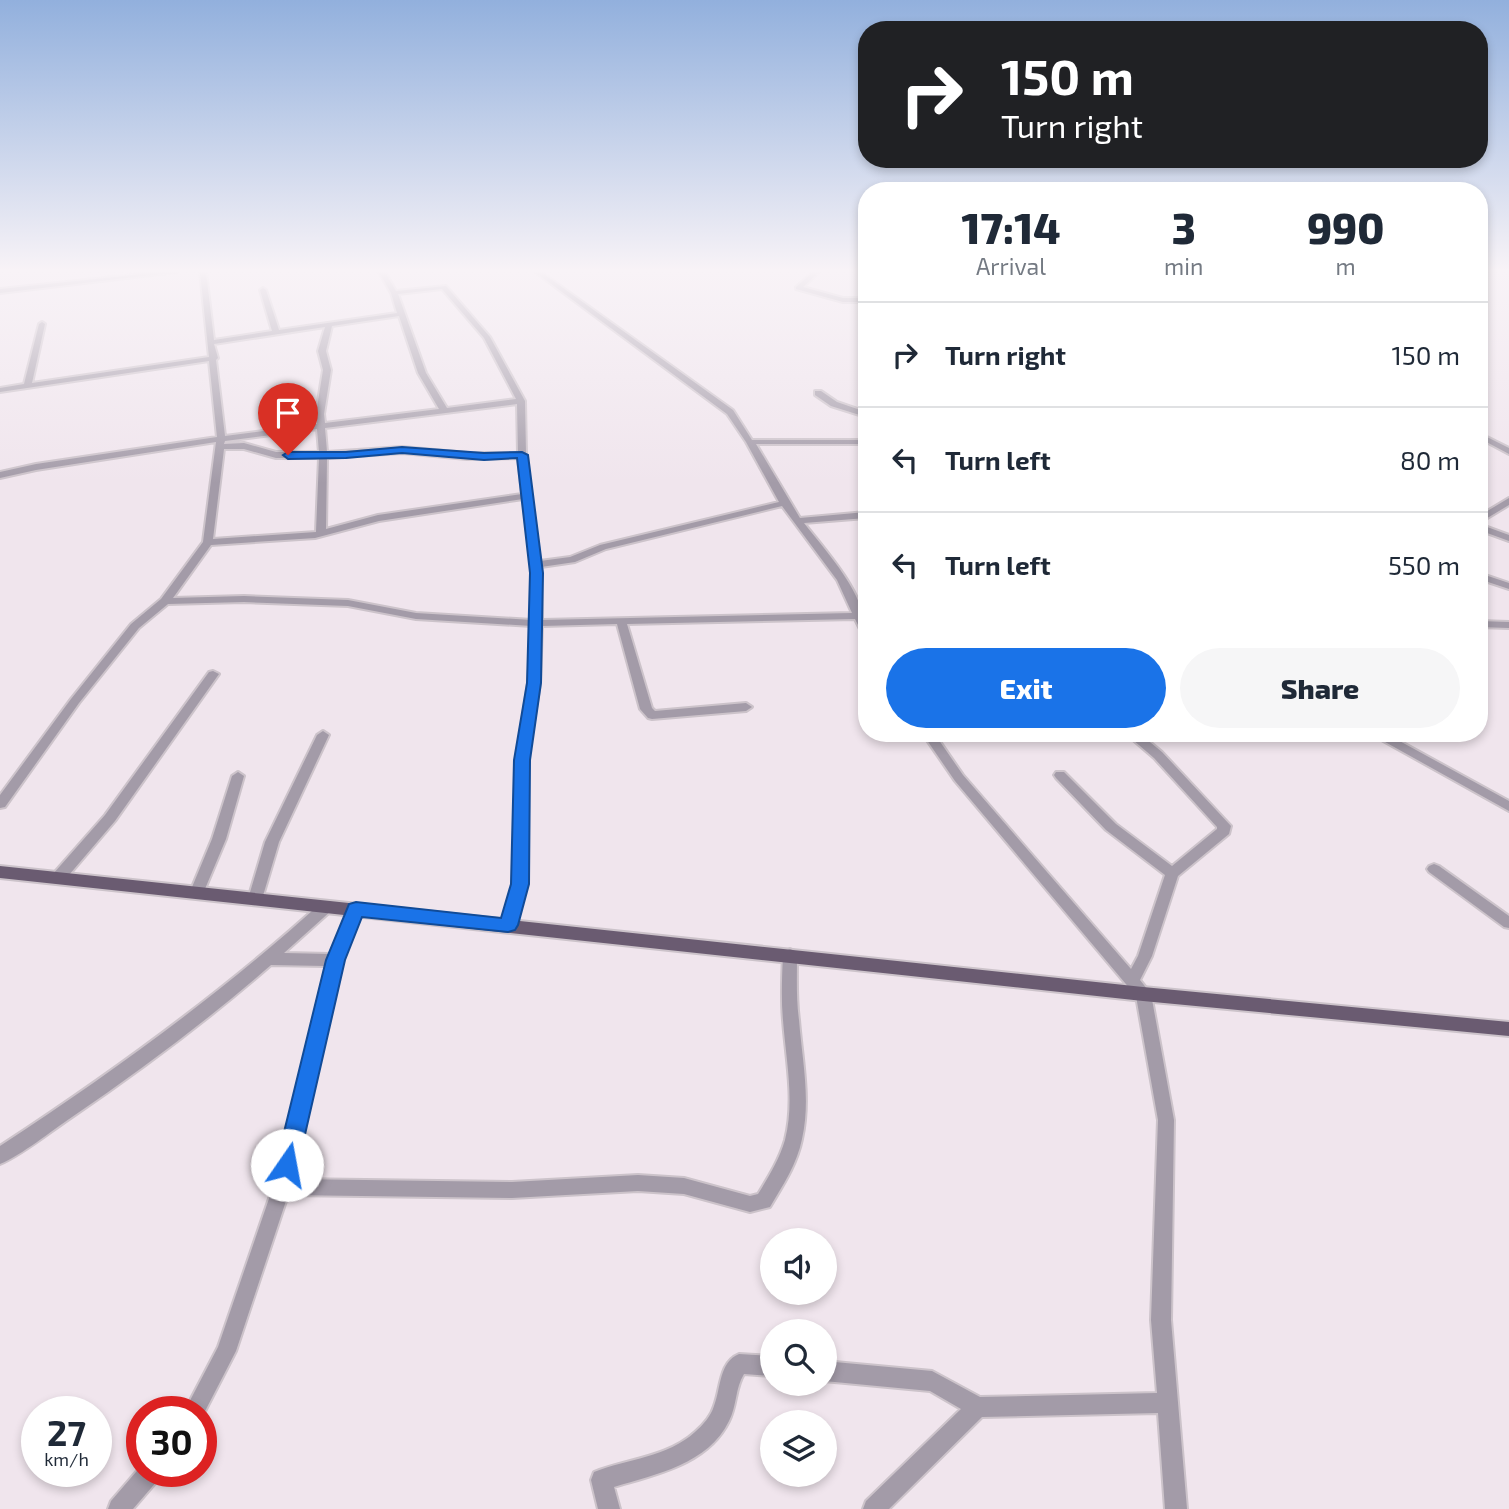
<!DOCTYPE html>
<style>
:root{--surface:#fff;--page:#f6f6f7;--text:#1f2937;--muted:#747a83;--line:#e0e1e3;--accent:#1a73e8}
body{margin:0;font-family:"Exo 2",sans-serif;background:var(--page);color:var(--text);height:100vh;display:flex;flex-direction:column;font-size:26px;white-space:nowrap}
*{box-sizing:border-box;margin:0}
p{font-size:23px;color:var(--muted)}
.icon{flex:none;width:38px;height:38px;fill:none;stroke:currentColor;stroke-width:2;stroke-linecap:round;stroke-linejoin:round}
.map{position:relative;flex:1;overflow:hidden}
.panel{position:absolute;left:858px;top:182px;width:630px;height:560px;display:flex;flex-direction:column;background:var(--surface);border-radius:28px;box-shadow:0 4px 10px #0003}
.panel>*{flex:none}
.banner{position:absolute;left:858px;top:21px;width:630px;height:147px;border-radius:28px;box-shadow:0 4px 10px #0003;background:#202124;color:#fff;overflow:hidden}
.controls{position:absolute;left:760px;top:1228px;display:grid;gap:14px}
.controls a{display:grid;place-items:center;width:77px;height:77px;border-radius:50%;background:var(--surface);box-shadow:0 4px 10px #0003;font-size:35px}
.speed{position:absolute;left:21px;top:1396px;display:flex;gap:14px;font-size:35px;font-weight:700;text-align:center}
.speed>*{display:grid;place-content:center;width:91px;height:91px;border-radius:50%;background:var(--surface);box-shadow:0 4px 10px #0003;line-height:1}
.speed small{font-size:18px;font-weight:400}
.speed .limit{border:10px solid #d22;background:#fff;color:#111}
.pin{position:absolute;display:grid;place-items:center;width:60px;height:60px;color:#fff;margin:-72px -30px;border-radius:50% 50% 50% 0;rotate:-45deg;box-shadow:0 0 7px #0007}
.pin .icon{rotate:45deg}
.me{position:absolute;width:77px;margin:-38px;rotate:12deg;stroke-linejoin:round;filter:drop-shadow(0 0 5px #0008)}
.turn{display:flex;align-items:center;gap:24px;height:147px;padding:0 28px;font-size:32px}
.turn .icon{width:91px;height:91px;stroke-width:2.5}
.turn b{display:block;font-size:49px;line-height:60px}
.eta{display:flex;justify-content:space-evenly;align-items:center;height:119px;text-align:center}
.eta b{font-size:42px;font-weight:800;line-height:49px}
.button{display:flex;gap:14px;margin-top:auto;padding:14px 28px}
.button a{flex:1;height:80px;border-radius:42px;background:var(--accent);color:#fff;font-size:28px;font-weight:800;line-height:80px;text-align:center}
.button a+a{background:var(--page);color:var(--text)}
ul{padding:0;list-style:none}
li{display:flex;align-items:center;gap:21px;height:105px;padding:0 28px;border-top:2px solid var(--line)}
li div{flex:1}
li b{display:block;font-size:26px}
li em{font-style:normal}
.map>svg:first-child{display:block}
</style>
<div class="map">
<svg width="1509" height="1509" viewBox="0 0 1509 1509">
<rect width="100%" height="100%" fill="#f0e5ed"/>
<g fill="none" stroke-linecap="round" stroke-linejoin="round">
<defs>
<path id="minor" d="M161 272H177L0 293V289Z
M200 272H206L214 340 272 331 260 290 263 288 266 290 279 330 397 313 391 293 379 272H385L396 291 446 286 490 337 525 401 526 455 540 561 570 557 600 545 779 502 746 442 727 414 535 272H541L733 410 752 440H866V444H756L800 518 866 512V518L804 523C828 554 866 594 866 634L862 633 855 619 627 624 652 708 655 711 746 703 752 707 746 711 652 719 648 718 640 709 617 624 542 626 540 683 528 760 527 884 515 925 513 929 508 930 503 929 501 925 513 884 516 760 528 683 532 626 416 619 348 606 244 602 168 604 139 628 79 703 5 807 0 808V795L71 699 131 624 161 599 203 542 216 442 36 470 0 478V472L36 464 217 437 209 361 0 392V388L24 384 39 324 42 322 45 324 32 383 209 357ZM442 289 484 338 516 399 447 408 426 373 398 294ZM399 316 418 373 439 409 325 423 324 414 331 370 326 351 332 326ZM325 327 318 351 323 370 316 414 317 424 225 436 216 360 218 358 214 344ZM517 404 518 453H467L402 447 327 452 325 428ZM317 429 319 452H276L244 443 224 444 225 441ZM224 449H244L276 458H319L316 532 213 539ZM402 453 467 459 518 458 522 494 378 515 326 529 327 458ZM523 499 532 573V620L416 613 348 600 244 596 173 598 211 545 315 538 379 521ZM782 506 837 580 852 613 542 620 541 567 575 562 606 549Z
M813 272H819L803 287 843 298H866V302H843L796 289V287Z
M815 391H821L837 402 866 412V417L831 406 815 395Z
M1479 433 1509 448V454L1479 438Z
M1509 498V505L1479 523V516Z
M1479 524 1509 535V541L1479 530Z
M1479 573 1509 583V589L1479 579Z
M1479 621 1509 622V628L1479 627Z
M213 671 219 674 115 821 63 882H53L51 878 53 874 105 815 209 672Z
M323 731 329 735 279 842 262 899 260 903H250L248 899 265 842 317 735Z
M922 733H934L963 775 1131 969 1138 956 1165 875 1106 830 1056 778 1054 775 1056 772H1064L1116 824 1172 866 1217 829V827L1154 758 1125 733H1139L1162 752 1231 826 1229 834 1178 876 1152 956 1140 980 1151 994 1174 1120 1171 1320 1187 1509H1165L1158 1413 982 1417 889 1509H863L866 1501 961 1409 930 1391 824 1381V1361L932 1371 980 1397 1157 1393 1151 1320 1158 1120 1136 996 955 781Z
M1369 733H1385L1509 801V811Z
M238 772 244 776 226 839 202 896H192L190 892 212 839 232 776Z
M1434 864 1439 866 1509 916V928L1504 927 1429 872 1427 869 1429 866Z
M327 901 332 902 334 906 332 910 284 953 330 954 351 905 356 904 361 905 363 909 342 960 293 1179 512 1182 638 1175 684 1178 750 1196 758 1194C769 1176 779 1160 785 1140 795 1101 786 1060 783 1020 781 999 782 977 783 955L785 951 790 949 795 951 797 955C797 977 796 998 799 1020 802 1059 811 1099 802 1139 797 1164 783 1185 770 1207L750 1212 684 1194 638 1191 512 1198 288 1195 236 1351 201 1419V1412H184L218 1347 273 1187 326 966 271 965C208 1020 141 1070 72 1117 51 1131 22 1155 0 1164V1146C113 1072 222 993 322 902Z
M739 1354 772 1356V1376L744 1374C735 1388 737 1406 729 1421 708 1464 657 1474 614 1487L620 1509H598L591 1480 594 1472C627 1459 668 1457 695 1432 703 1425 711 1416 714 1406 721 1388 719 1362 739 1354Z
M142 1465V1472H161L158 1480 133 1509H108L111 1501Z"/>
<path id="major" d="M0 866 1143 987 1509 1022V1036L1143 1001 0 878Z"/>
</defs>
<use href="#minor" stroke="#ccc3ca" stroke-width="4"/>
<use href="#major" stroke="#ccc3ca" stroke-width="4"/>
<use href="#minor" fill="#a39ba8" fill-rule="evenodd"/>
<use href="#major" fill="#6a5b71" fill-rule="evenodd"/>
</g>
<linearGradient id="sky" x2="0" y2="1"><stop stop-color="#92b0dd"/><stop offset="0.56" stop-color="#f8f3f7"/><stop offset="1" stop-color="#f8f3f7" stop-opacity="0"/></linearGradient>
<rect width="1509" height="483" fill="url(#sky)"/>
<path fill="#1a73e8" stroke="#114b97" stroke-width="2" d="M402 447 484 453 522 452 528 455 543 573 541 683 530 760 529 884 518 925 515 930 508 932 362 917 345 960 298 1165 295 1172 287 1176 279 1172 276 1165 326 960 349 904 356 902 501 918 511 884 514 760 527 683 530 573 517 458 484 460 402 453 346 458 288 459 283 455 288 452H346Z"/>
</svg>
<div class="controls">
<a><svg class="icon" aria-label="sound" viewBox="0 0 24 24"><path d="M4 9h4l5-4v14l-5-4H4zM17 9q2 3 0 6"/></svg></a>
<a><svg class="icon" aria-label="search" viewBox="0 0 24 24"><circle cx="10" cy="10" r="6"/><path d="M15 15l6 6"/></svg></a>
<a><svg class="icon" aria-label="layers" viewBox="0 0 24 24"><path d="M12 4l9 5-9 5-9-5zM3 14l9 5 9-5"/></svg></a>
</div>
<div class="speed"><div>27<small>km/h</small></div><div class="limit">30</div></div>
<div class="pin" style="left:288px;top:455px;background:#d93025"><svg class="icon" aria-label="arrive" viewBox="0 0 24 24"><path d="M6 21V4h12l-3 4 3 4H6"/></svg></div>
<svg class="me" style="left:287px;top:1165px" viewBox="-20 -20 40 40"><circle r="19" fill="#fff"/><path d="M0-13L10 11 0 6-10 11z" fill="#1a73e8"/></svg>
<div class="banner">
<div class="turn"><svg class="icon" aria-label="right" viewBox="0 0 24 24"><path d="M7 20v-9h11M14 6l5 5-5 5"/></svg><div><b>150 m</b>Turn right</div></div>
</div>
<section class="panel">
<div class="eta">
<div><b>17:14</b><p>Arrival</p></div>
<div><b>3</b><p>min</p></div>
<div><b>990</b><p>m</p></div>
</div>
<ul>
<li><svg class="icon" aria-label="right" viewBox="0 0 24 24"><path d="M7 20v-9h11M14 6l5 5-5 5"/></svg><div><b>Turn right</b></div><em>150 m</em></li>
<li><svg class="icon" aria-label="left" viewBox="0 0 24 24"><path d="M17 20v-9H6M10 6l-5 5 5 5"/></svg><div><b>Turn left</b></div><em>80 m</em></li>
<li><svg class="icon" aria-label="left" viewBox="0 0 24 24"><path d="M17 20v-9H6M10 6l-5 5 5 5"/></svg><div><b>Turn left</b></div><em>550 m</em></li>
</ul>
<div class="button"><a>Exit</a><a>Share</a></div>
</section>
</div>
